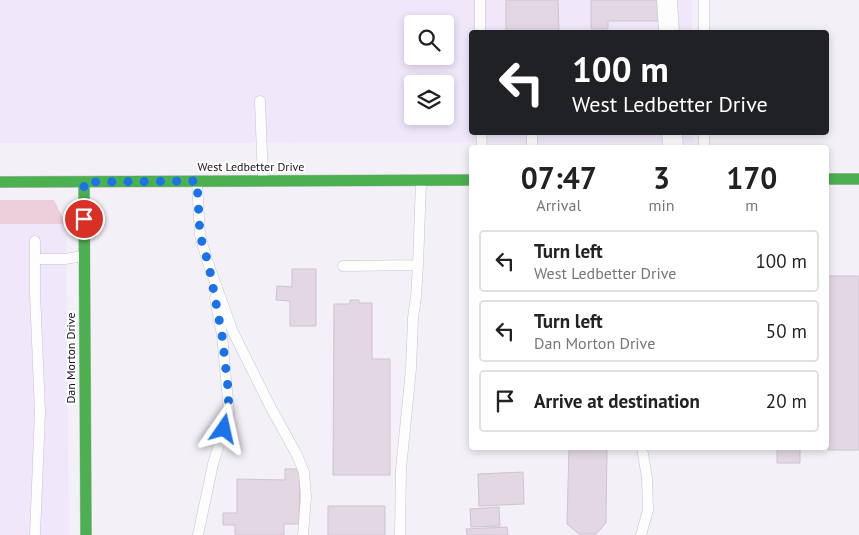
<!DOCTYPE html>
<style>
:root{--surface:#fff;--page:#f2f2f2;--text:#222;--muted:#767676;--line:#e0e0e0}
body{margin:0;font-family:"PT Sans",sans-serif;background:var(--page);color:var(--text);height:100vh;display:flex;flex-direction:column;font-size:19px;white-space:nowrap}
*{box-sizing:border-box;margin:0}
p{font-size:16px;color:var(--muted)}
.icon{flex:none;width:28px;height:28px;fill:none;stroke:currentColor;stroke-width:2;stroke-linecap:round;stroke-linejoin:round}
.map{position:relative;flex:1;overflow:hidden}
.sheet{position:absolute;left:469px;top:145px;width:360px;height:305px;display:flex;flex-direction:column;background:var(--surface);border-radius:5px;box-shadow:0 2px 8px #0003}
.sheet>*{flex:none}
.hud{position:absolute;left:469px;top:30px;width:360px;height:105px;border-radius:5px;box-shadow:0 2px 8px #0003;background:#202124;color:#fff;overflow:hidden}
.buttons{position:absolute;left:404px;top:15px;display:grid;gap:10px}
.buttons a{display:grid;place-items:center;width:50px;height:50px;border-radius:5px;background:var(--surface);box-shadow:0 2px 8px #0003;font-size:25px}
.pin{position:absolute;display:grid;place-items:center;width:42px;height:42px;color:#fff;margin:-21px;border:2px solid #fff;border-radius:50%;box-shadow:0 1px 5px #0007}
.me{position:absolute;width:55px;margin:-28px;rotate:11deg;stroke-linejoin:round;filter:drop-shadow(0 0 4px #0008)}
.turn{display:flex;align-items:center;gap:18px;height:105px;padding:0 20px;font-size:22px}
.turn .icon{width:65px;height:65px;stroke-width:2.5}
.turn b{display:block;font-size:35px;line-height:42px}
.eta{display:flex;justify-content:space-evenly;align-items:center;height:85px;text-align:center}
.eta b{font-size:30px;font-weight:700;line-height:35px}
ul{padding:0;list-style:none}
li{display:flex;align-items:center;gap:15px;height:62px;margin:0 10px 8px;padding:0 10px;border:2px solid var(--line);border-radius:5px}
li div{flex:1}
li b{display:block;font-size:19px}
li em{font-style:normal}
.map>svg:first-child{display:block}
</style>
<div class="map">
<svg width="859" height="535" viewBox="0 0 859 535">
<rect width="100%" height="100%" fill="#f3f0f7"/>
<path fill="#f0e7fb" fill-rule="evenodd" d="M0 0H692V32H471V132H692L693 142 0 143ZM412 24H445V56H412ZM412 84H445V116H412Z
M0 224H66L69 535H0Z"/>
<path fill="#eccfdb" d="M0 200H54L66 224H0Z"/>
<path fill="#e2d7e2" stroke="#ccc5cd" d="M506 0H558L559 32H506Z
M591 0H664V21H608V29H591Z
M292 269H316V326H290V301L276 300 277 286 292 287Z
M828 276H859V450H828Z
M350 300H359V303H372V359H390V475H333L334 304H350Z
M569 448H607L606 523 596 534H579L567 524Z
M777 448H800V463H777Z
M285 469H300L299 524H284V535H235V525H223V513H237V479L285 480Z
M523 472 524 504 479 506 478 474Z
M328 506H385V535H328Z
M499 507 500 526 471 527 470 509Z
M507 527 508 535H467L466 529Z"/>
<g fill="none" stroke-linecap="round" stroke-linejoin="round">
<defs>
<path id="lane" d="M480 0V32
M704 32V0
M260 101 263 180
M481 132 482 148
M532 132V148
M704 132V148
M197 182 200 235 207 260 233 332 271 408 297 455 304 472 306 497 303 535
M35 259H65L83 256
M343 266 418 265 421 181
M35 535 40 412 35 293V241
M198 535 213 464 229 412 222 335 215 298
M400 535 401 469 411 369 413 318 416 297 418 265
M641 535 648 510 647 478 642 448"/>
<path id="street" d="M667 0 669 32
M672 132 673 148"/>
<path id="fast" d="M826 179H859
M0 182 471 180
M84 182 86 535"/>
</defs>
<use href="#lane" stroke="#c7c3cc" stroke-width="11"/>
<use href="#street" stroke="#c7c3cc" stroke-width="21"/>
<use href="#fast" stroke="#c7c3cc" stroke-width="12"/>
<use href="#lane" stroke="#fdfdfe" stroke-width="10"/>
<use href="#street" stroke="#fdfdfe" stroke-width="20"/>
<use href="#fast" stroke="#4caf50" stroke-width="11"/>
</g>
<g fill="none" stroke-linecap="round" stroke-linejoin="round">
<path stroke="#1a73e8" stroke-width="9" stroke-dasharray="0 16.2" d="M84 219V182L197 181 200 235 209 266 222 335 228 388 229 412 224 429"/>
</g>
<g text-anchor="middle" stroke-width="4" stroke-linejoin="round" paint-order="stroke">
<g font-size="12" fill="#16101c" stroke="#fff">
<text x="251" y="171">West Ledbetter Drive</text>
<text transform="translate(71 358) rotate(-90)" y="4">Dan Morton Drive</text>
</g>
</g>
</svg>
<div class="buttons">
<a><svg class="icon" aria-label="search" viewBox="0 0 24 24"><circle cx="10" cy="10" r="6"/><path d="M15 15l6 6"/></svg></a>
<a><svg class="icon" aria-label="layers" viewBox="0 0 24 24"><path d="M12 4l9 5-9 5-9-5zM3 14l9 5 9-5"/></svg></a>
</div>
<div class="pin" style="left:84px;top:219px;background:#d93025"><svg class="icon" aria-label="arrive" viewBox="0 0 24 24"><path d="M6 21V4h12l-3 4 3 4H6"/></svg></div>
<svg class="me" style="left:224px;top:429px" viewBox="-20 -20 40 40"><path d="M0-17L14 15 0 8-14 15z" fill="#1a73e8" stroke="#fff" stroke-width="4"/></svg>
<div class="hud">
<div class="turn"><svg class="icon" aria-label="left" viewBox="0 0 24 24"><path d="M17 20v-9H6M10 6l-5 5 5 5"/></svg><div><b>100 m</b>West Ledbetter Drive</div></div>
</div>
<section class="sheet">
<div class="eta">
<div><b>07:47</b><p>Arrival</p></div>
<div><b>3</b><p>min</p></div>
<div><b>170</b><p>m</p></div>
</div>
<ul>
<li><svg class="icon" aria-label="left" viewBox="0 0 24 24"><path d="M17 20v-9H6M10 6l-5 5 5 5"/></svg><div><b>Turn left</b><p>West Ledbetter Drive</p></div><em>100 m</em></li>
<li><svg class="icon" aria-label="left" viewBox="0 0 24 24"><path d="M17 20v-9H6M10 6l-5 5 5 5"/></svg><div><b>Turn left</b><p>Dan Morton Drive</p></div><em>50 m</em></li>
<li><svg class="icon" aria-label="arrive" viewBox="0 0 24 24"><path d="M6 21V4h12l-3 4 3 4H6"/></svg><div><b>Arrive at destination</b></div><em>20 m</em></li>
</ul>
</section>
</div>
